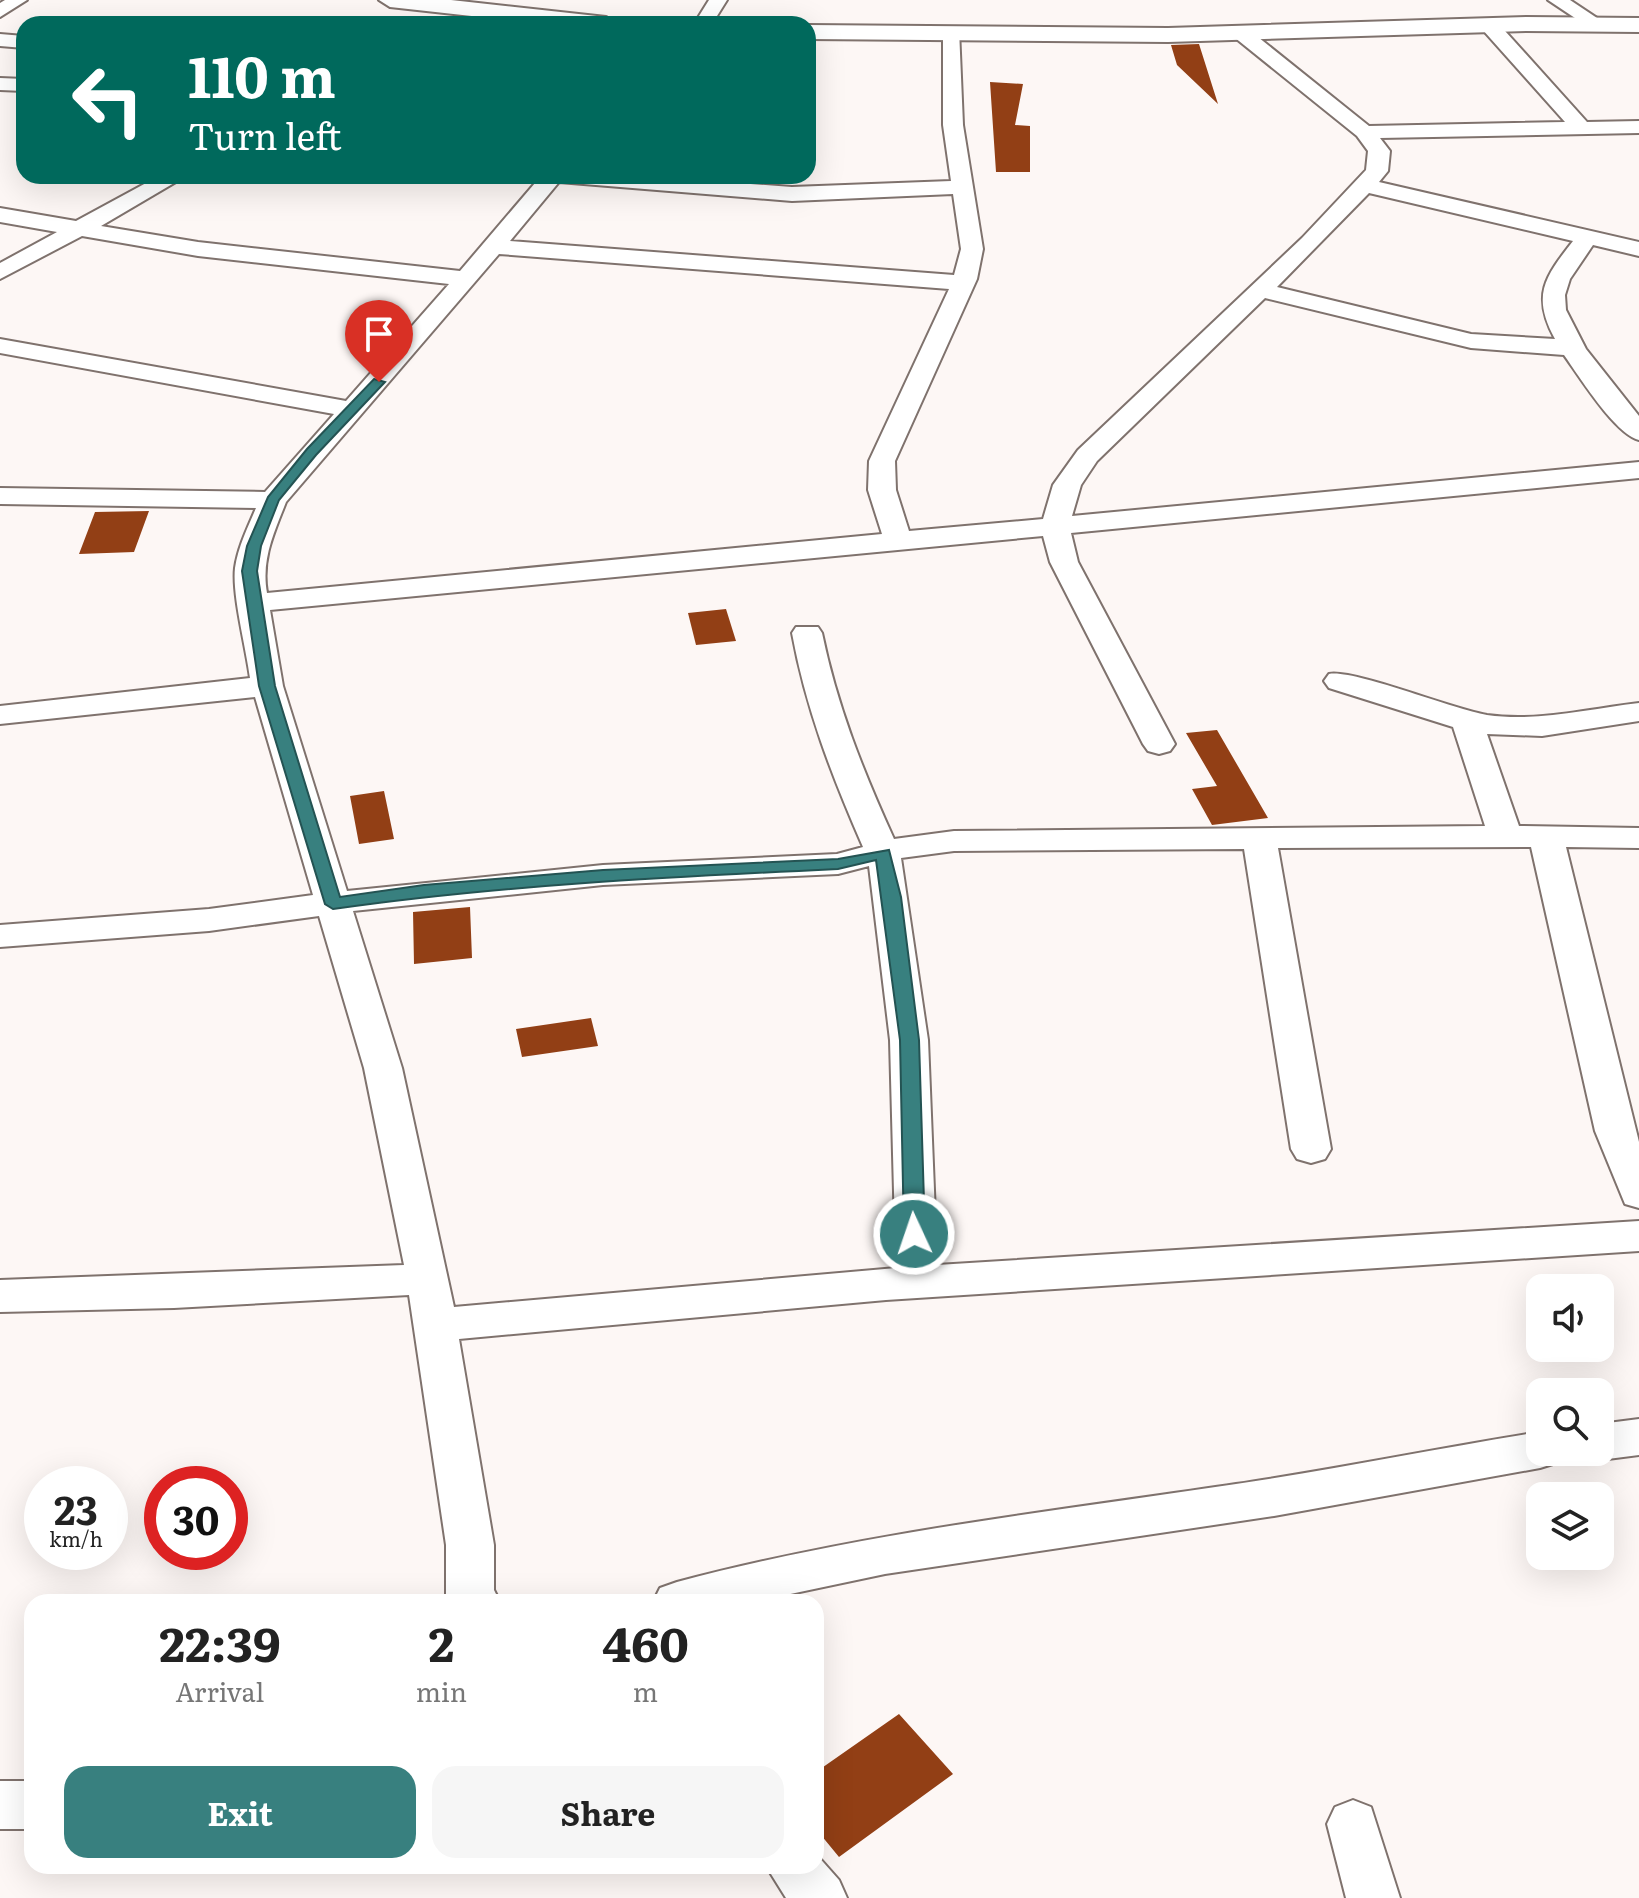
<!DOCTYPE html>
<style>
:root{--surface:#fff;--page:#f6f6f6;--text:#222;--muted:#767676;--accent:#38807f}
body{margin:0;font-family:Literata,serif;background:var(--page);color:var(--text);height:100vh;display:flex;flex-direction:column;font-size:30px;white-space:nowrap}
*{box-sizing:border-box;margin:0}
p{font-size:26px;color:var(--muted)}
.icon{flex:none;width:44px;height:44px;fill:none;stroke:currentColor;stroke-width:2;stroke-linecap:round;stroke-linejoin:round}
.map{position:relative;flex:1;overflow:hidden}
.panel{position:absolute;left:24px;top:1594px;width:800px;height:280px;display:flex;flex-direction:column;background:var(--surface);border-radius:24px;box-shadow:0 8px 32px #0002}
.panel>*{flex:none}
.guide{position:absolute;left:16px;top:16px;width:800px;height:168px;border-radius:24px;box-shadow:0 8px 32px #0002;background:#00695c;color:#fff;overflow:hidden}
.tools{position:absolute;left:1526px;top:1274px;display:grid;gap:16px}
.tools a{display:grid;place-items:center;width:88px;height:88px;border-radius:16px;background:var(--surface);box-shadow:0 8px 32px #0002;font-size:40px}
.speed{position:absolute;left:24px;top:1466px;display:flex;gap:16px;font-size:40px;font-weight:700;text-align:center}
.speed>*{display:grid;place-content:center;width:104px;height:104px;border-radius:50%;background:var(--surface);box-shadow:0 8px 32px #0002;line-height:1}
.speed small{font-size:20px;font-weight:400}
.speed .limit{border:12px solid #d22;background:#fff;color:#111}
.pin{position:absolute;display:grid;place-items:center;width:68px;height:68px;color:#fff;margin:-82px -34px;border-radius:50% 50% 50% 0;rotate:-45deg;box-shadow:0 0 8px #0007}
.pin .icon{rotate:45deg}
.me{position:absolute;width:88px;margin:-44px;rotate:357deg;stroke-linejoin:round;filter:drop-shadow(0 0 6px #0008)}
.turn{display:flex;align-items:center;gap:28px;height:168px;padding:0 40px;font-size:36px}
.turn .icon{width:104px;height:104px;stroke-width:2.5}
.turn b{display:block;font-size:56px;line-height:68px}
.eta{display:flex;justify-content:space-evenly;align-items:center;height:136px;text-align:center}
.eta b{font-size:48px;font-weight:700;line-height:56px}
.cta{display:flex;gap:16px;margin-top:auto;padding:16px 40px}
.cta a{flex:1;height:92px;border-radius:24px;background:var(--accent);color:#fff;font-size:32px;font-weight:700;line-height:92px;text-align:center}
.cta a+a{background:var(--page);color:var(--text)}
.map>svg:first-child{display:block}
</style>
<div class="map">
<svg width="1639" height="1898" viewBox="0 0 1639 1898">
<rect width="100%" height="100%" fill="#fdf7f5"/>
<path fill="#923f15" d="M1199 44 1218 104 1177 65 1171 45Z
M990 82 1023 84 1015 125 1030 126V172H996Z
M149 511 134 552 79 554 95 512Z
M726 609 736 641 696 645 688 613Z
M1217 730 1268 818 1212 825 1192 789 1217 786 1186 733Z
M384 791 394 839 359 844 350 796Z
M470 907 472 958 414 964 413 912Z
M591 1018 598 1046 522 1057 516 1029Z
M899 1714 953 1774 839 1857 816 1829V1772Z"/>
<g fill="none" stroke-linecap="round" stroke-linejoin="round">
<defs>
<path id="street" d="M5 0H27L0 17V3Z
M709 0H727L712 24H694Z
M1548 0H1570L1606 24 1604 28H1590Z
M1489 19 1496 21 1587 122 1639 121V133L1380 138 1390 151 1388 171 1379 182 1639 242V256L1593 245 1570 279 1565 295 1566 310 1586 349 1639 416V440C1615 434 1579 376 1564 355L1471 348 1265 298 1097 461 1081 485 1072 516 1639 462V478L1071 533 1078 562 1175 744 1170 751 1159 754 1148 751 1143 744 1050 562 1043 536 270 610 283 686 347 891 603 865 837 854 863 847C832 776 806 709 792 633L796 627H818L822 633C837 706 863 771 894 839L954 831 1485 826 1453 727 1329 688 1324 681 1329 674C1353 669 1452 709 1487 715 1538 722 1588 709 1639 703V721L1542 736 1487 734 1519 826 1639 828V848L1566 847 1639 1142V1208L1625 1204 1595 1131 1531 847 1278 848 1331 1149 1325 1159 1311 1163 1297 1159 1291 1149 1244 849 954 851 901 858 928 1040 937 1265 1639 1221V1251L886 1300 459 1339 494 1545V1590L500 1602H448L446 1598V1545L409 1295 174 1308 0 1312V1280L404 1265 364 1068 319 916 209 931 0 947V925L209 909 313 895 255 697 0 724V706L250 678C246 647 232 595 235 568 238 547 248 527 256 508L0 504V488L265 492 334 414 0 353V339L346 401 449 284 198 256 82 236 0 279V263L57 232 0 222V208L76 221 159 176H186L101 226 198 242 460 271 541 176H643L792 187 951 181 943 125V33L945 29H959L963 125 983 249 977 279 895 461 896 490 909 531 1043 519 1053 485 1078 450 1302 238 1366 170 1368 151 1357 136 1234 37V29H1248L1369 126 1565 122 1482 29V21ZM559 182 792 201 953 194 961 249 954 275 510 241ZM1369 193 1573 241C1545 277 1531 295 1555 339L1471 334 1277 287ZM499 254 949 289 869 461 868 490 882 534 267 593C261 559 274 533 286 502ZM869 866 890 1040 896 1268 454 1307 402 1068 353 911 603 885 838 874Z
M0 34 24 36V48L0 46Z
M0 78 24 79V91L0 90Z
M1639 1419V1455L1600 1460 1584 1455 1583 1452H1600V1424Z
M1540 1432V1452H1562L1556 1463 1540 1468 1274 1516 885 1574 752 1602H653L660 1588 677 1582C861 1533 1048 1512 1236 1484 1338 1469 1439 1448 1540 1432Z
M0 1781H32V1829H0Z
M1353 1800 1371 1807 1400 1898H1346L1327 1824 1335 1807Z
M816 1854 839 1880 847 1898H786L766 1866H816Z"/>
<path id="secondary" d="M379 0H451L606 17 617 24H544L390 7Z
M1526 17 1639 18V32L1526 31 1168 42 808 39V25L1168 28Z"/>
</defs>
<use href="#street" stroke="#7f726d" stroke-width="4"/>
<use href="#secondary" stroke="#7f726d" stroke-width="4"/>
<use href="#street" fill="#fff" fill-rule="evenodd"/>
<use href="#secondary" fill="#fff" fill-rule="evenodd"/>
</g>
<path fill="#38807f" stroke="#245353" stroke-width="2" d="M374 379 385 382 316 455 279 500 261 546 257 571 275 686 340 897 424 885 603 870 838 859 889 850 901 897 919 1040 925 1234 922 1239 914 1241 904 1234 900 1040 876 860 838 869C669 877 501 885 333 909L325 904 259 686 242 571 247 546 268 497 307 449Z"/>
</svg>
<div class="tools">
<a><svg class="icon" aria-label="sound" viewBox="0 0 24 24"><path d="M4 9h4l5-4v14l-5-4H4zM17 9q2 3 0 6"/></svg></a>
<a><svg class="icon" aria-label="search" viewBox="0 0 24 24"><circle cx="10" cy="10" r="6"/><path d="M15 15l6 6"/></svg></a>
<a><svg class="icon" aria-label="layers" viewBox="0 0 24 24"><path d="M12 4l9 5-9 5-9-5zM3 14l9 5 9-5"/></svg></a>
</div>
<div class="speed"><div>23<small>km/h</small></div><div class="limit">30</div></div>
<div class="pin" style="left:379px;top:382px;background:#d93025"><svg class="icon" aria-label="arrive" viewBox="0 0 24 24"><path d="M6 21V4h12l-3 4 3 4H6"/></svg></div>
<svg class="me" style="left:914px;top:1234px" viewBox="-20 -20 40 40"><circle r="17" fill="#38807f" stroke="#fff" stroke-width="3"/><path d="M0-11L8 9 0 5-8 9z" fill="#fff"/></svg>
<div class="guide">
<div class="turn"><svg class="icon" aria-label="left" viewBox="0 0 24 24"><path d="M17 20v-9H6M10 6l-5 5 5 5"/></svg><div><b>110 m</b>Turn left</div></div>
</div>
<section class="panel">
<div class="eta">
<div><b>22:39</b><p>Arrival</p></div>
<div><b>2</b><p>min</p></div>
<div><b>460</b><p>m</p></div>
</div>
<div class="cta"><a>Exit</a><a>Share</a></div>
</section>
</div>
